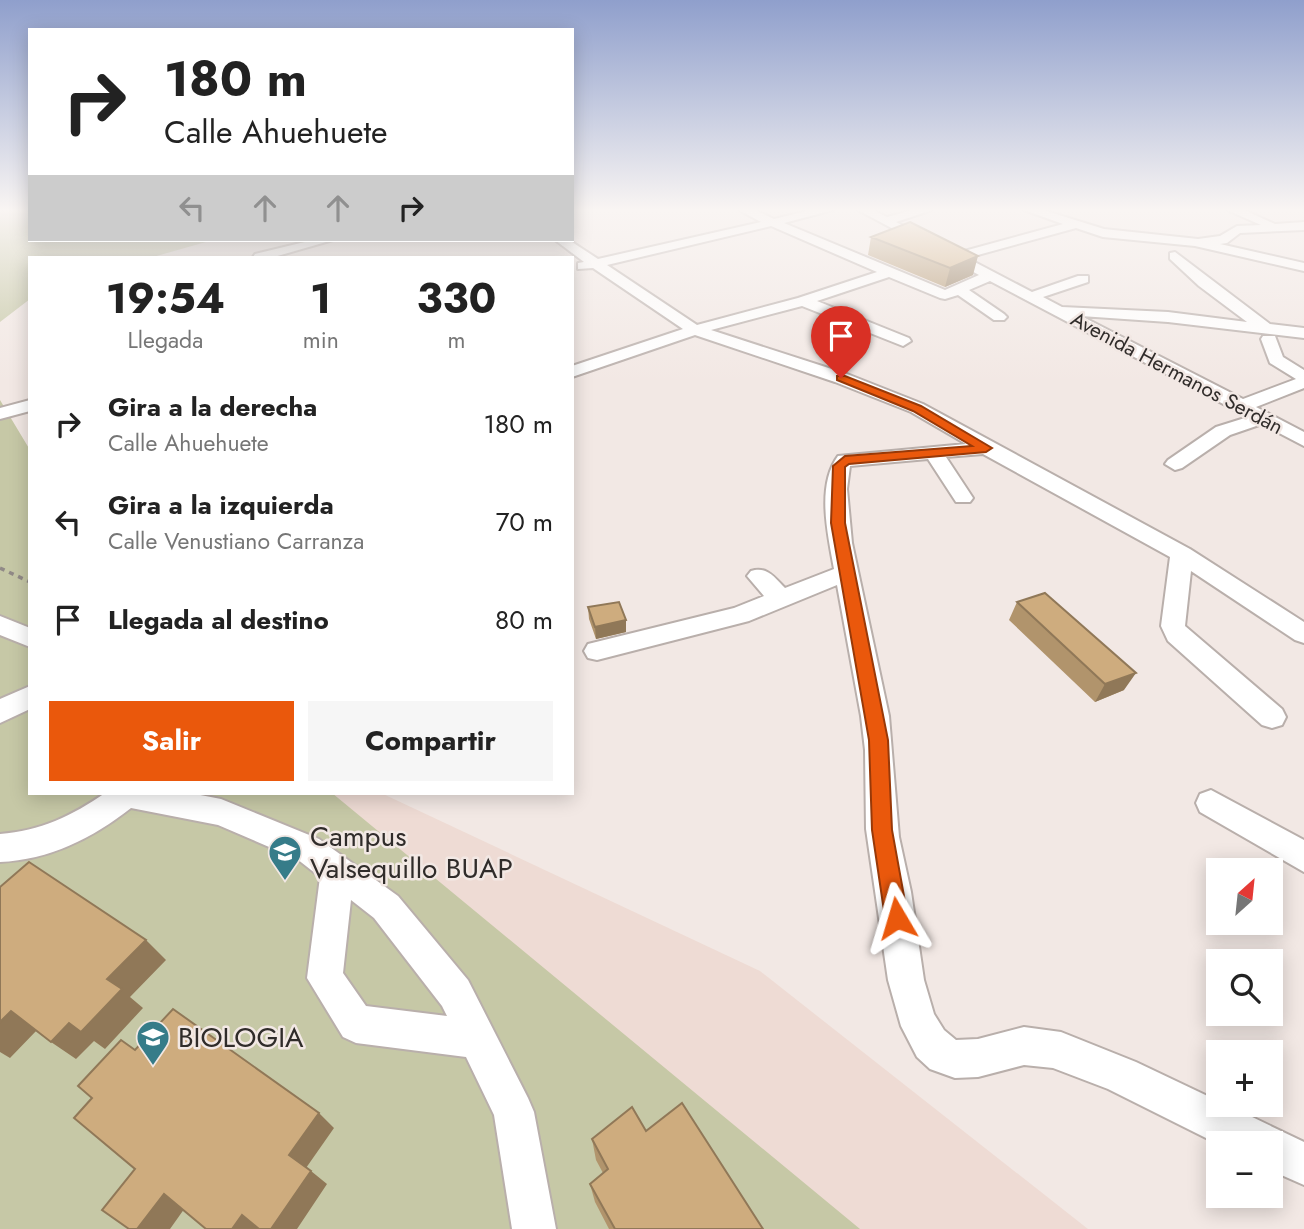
<!DOCTYPE html>
<html lang="es">
<meta charset="utf-8">
<style>
:root{--surface:#fff;--page:#f6f6f6;--text:#222;--muted:#767676;--accent:#ea580c}
body{margin:0;font-family:Jost,sans-serif;background:var(--page);color:var(--text);height:100vh;display:flex;flex-direction:column;font-size:26px;white-space:nowrap}
*{box-sizing:border-box;margin:0}
p{font-size:23px;color:var(--muted)}
.icon{flex:none;width:38px;height:38px;fill:none;stroke:currentColor;stroke-width:2;stroke-linecap:round;stroke-linejoin:round}
.map{position:relative;flex:1;overflow:hidden}
.side{position:absolute;left:28px;top:256px;width:546px;height:539px;display:flex;flex-direction:column;background:var(--surface);border-radius:0px;box-shadow:0 4px 18px #0003}
.side>*{flex:none}
.hud{position:absolute;left:28px;top:28px;width:546px;height:214px;border-radius:0px;box-shadow:0 4px 18px #0003;background:#fff;color:var(--text);overflow:hidden}
.needle{width:46px;rotate:27deg}
.buttons{position:absolute;left:1206px;top:858px;display:grid;gap:14px}
.buttons a{display:grid;place-items:center;width:77px;height:77px;border-radius:0px;background:var(--surface);box-shadow:0 4px 18px #0003;font-size:35px}
.pin{position:absolute;display:grid;place-items:center;width:60px;height:60px;color:#fff;margin:-72px -30px;border-radius:50% 50% 50% 0;rotate:-45deg;box-shadow:0 0 7px #0007}
.pin .icon{rotate:45deg}
.me{position:absolute;width:77px;margin:-38px;rotate:353deg;stroke-linejoin:round;filter:drop-shadow(0 0 5px #0008)}
.turn{display:flex;align-items:center;gap:24px;height:147px;padding:0 21px;font-size:32px}
.turn .icon{width:91px;height:91px;stroke-width:2.5}
.turn b{display:block;font-size:49px;line-height:60px}
.lanes{display:flex;align-items:center;height:66px;padding:0 21px;background:#0003;justify-content:center;gap:35px;direction:ltr}
.lanes .off{opacity:.35}
.eta{display:flex;justify-content:space-evenly;align-items:center;height:119px;text-align:center}
.eta b{font-size:42px;font-weight:700;line-height:49px}
.cta{display:flex;gap:14px;margin-top:auto;padding:14px 21px}
.cta a{flex:1;height:80px;border-radius:0px;background:var(--accent);color:#fff;font-size:28px;font-weight:700;line-height:80px;text-align:center}
.cta a+a{background:var(--page);color:var(--text)}
ul{padding:0;list-style:none}
li{display:flex;align-items:center;gap:21px;height:98px;padding:0 21px}
li div{flex:1}
li b{display:block;font-size:26px}
li em{font-style:normal}
.map>svg:first-child{display:block}
</style>
<div class="map">
<svg width="1304" height="1229" viewBox="0 0 1304 1229">
<rect width="100%" height="100%" fill="#f2e8e4"/>
<path fill="#eedbd4" d="M30 793H381L760 971 1088 1229H0Z"/>
<path fill="#c6c8a6" d="M0 210H30V240H213L153 257H30V299L0 322Z
M0 400 30 450V793H332L860 1229H0Z"/>
<g fill="none" stroke-linecap="round" stroke-linejoin="round">
<defs>
<path id="minor" d="M739 210H755L774 219 811 210H833L784 223 945 290 979 275 858 210H873L887 217 913 210H932L896 222 957 253 1063 224 1024 210H1043L1104 229 1198 239 1220 236 1237 226 1261 225 1227 210H1244L1275 224 1304 222V230L1240 233 1227 243 1220 244 1304 263V271L1195 246 1103 237 1076 228 967 258 1032 292 1078 276H1088V282L1043 297 1062 307 1168 312 1247 322 1199 286 1170 259V253L1175 252 1270 324 1304 328V338L1168 322 1081 316 1243 399 1296 379 1270 363 1261 339 1263 336H1275L1283 357 1304 370V388L1256 407 1304 432V446L1262 424 1230 435 1182 468 1175 470 1165 464 1168 460 1216 427 1248 417 990 281 969 290 1004 314 1007 317 1004 320H994L958 295 945 299 940 298 889 277 817 301 909 338 911 341 903 346 802 306 711 330 847 374 923 404 1190 549 1304 622V643L1295 640 1191 571 1185 626 1282 709 1286 717 1282 725 1272 728 1262 725 1168 641 1161 626 1170 557 983 454 946 457 973 498 970 502H956L928 459 850 466 847 489 852 543 889 716 899 837 911 892 924 980 934 1014 944 1030 956 1040 978 1039 1024 1027 1061 1032 1136 1062 1218 1101V1104H1225L1304 1142V1185L1270 1170V1143L1218 1144 1108 1089 1053 1068 1024 1065 978 1077 955 1078 930 1069 917 1057 901 1026 888 980 866 829 865 750 861 716 837 585 749 621 597 660 588 658 584 651 588 644 734 608 764 596 747 576 751 571C767 566 774 577 785 588L834 569C828 535 816 486 838 456L966 444 911 412 835 382 695 335 572 377V366L683 329 593 268 578 269V263L584 262 555 240H569L598 259 761 222ZM771 226 877 272 798 298 697 325 607 265Z
M313 240H333L274 257H253L255 254Z
M30 400V411L0 419V408Z
M0 616 30 628V647L0 635Z
M30 686V709L0 723V699Z
M1211 790 1304 840V872L1200 812 1196 803 1200 794Z
M105 793H190L221 799 319 839 398 896 468 980 528 1098 534 1112 556 1229H512L494 1115 466 1057 356 1043 343 1037 307 978 320 877 297 859 218 825 131 808C93 838 49 860 0 862V834C40 831 72 816 105 793ZM351 900 374 918 442 1006 447 1016 366 1006 343 973Z"/>
</defs>
<use href="#minor" stroke="#b9afab" stroke-width="4"/>
<path stroke="#918a87" stroke-width="3.5" stroke-dasharray="5 5" stroke-linecap="butt" d="M0 568 30 582"/>
<use href="#minor" fill="#fff" fill-rule="evenodd"/>
</g>
<path fill="#b1946c" d="M871 237 973 275 945 287 868 255Z
M1017 602 1124 690 1095 702 1009 620Z
M588 607 626 632 596 639 589 619Z
M646 1131 763 1229H609L595 1202 590 1184 603 1173 596 1160 592 1139Z"/>
<path fill="#907858" d="M978 256 973 275 945 287 950 268Z
M626 620V632L596 639 595 627Z
M1136 673 1124 690 1095 702 1105 684Z
M146 940 166 960 130 997 143 1008 105 1049 94 1041 76 1059 51 1042 107 979Z
M11 1011 38 1029 10 1058 0 1052V1022Z
M319 1113 334 1128 306 1168 289 1155Z
M311 1171 327 1184 297 1229H271Z
M164 1194 187 1205 170 1229H137Z
M242 1215 260 1229H232Z"/>
<path fill="#ceac7e" stroke="#907858" stroke-width="2" d="M910 222 978 256 950 268 871 237Z
M1045 593 1136 673 1105 684 1017 602Z
M619 602 626 620 595 627 588 607Z
M29 862 146 940 107 979 122 989 81 1032 69 1023 51 1042 11 1011 0 1022V887Z
M173 1009 319 1113 289 1155 311 1171 271 1229H259L242 1215 232 1229H206L164 1194 137 1229H129L102 1210 135 1169 74 1118 92 1098 78 1086 121 1040 135 1050Z
M682 1103 763 1229H615L590 1184 608 1169 592 1139 632 1107 646 1131Z"/>
<linearGradient id="sky" x2="0" y2="1"><stop stop-color="#8f9fcc"/><stop offset="0.55" stop-color="#f9f5f3"/><stop offset="1" stop-color="#f9f5f3" stop-opacity="0"/></linearGradient>
<rect width="1304" height="382" fill="url(#sky)"/>
<path fill="#ea580c" stroke="#983908" stroke-width="2" d="M837 376H845L921 406 992 448 986 452 849 464 845 467V523L888 740 892 830 908 918 904 926 897 929 889 926 885 918 872 830 869 740 831 523 833 466 845 456 972 446 913 411 837 380Z"/>
<defs>
<symbol id="university-pin" viewBox="-11 -11 22 30"><path d="M0 17L-7.5 6A9.5 9.5 0 1 1 7.5 6Z" fill="#367c89" stroke="#f2e8e4"/><path d="M0-5L7-2L0 1L-7-2ZM-4 1L0 2.5L4 1V4Q0 6-4 4Z" fill="#fff"/></symbol>
</defs>
<g fill-rule="evenodd">
<use href="#university-pin" x="266" y="833" width="38" height="52"/>
<use href="#university-pin" x="134" y="1018" width="38" height="52"/>
</g>
<g text-anchor="middle" stroke-width="5" stroke-linejoin="round" paint-order="stroke">
<g font-size="21" fill="#302c2a" stroke="#f2e8e4">
<text transform="translate(1177 373) rotate(28)" y="7">Avenida Hermanos Serdán</text>
</g>
<g font-size="28" fill="#302c2a" stroke="#f2e8e4" text-anchor="start">
<text x="310" y="846">Campus<tspan x="310" dy="32">Valsequillo BUAP</tspan></text>
<text x="178" y="1047">BIOLOGIA</text>
</g>
</g>
</svg>
<div class="buttons">
<a><svg class="needle" viewBox="-14 -14 28 28"><path d="M0-13l5 13h-10z" fill="#e53935"/><path d="M0 13l5-13h-10z" fill="#767676"/></svg></a>
<a><svg class="icon" aria-label="search" viewBox="0 0 24 24"><circle cx="10" cy="10" r="6"/><path d="M15 15l6 6"/></svg></a>
<a>+</a>
<a>−</a>
</div>
<div class="pin" style="left:841px;top:378px;background:#d93025"><svg class="icon" aria-label="arrive" viewBox="0 0 24 24"><path d="M6 21V4h12l-3 4 3 4H6"/></svg></div>
<svg class="me" style="left:897px;top:918px" viewBox="-20 -20 40 40"><path d="M0-17L14 15 0 8-14 15z" fill="#ea580c" stroke="#fff" stroke-width="4"/></svg>
<div class="hud">
<div class="turn"><svg class="icon" aria-label="right" viewBox="0 0 24 24"><path d="M7 20v-9h11M14 6l5 5-5 5"/></svg><div><b>180 m</b>Calle Ahuehuete</div></div>
<div class="lanes"><svg class="icon off" aria-label="left" viewBox="0 0 24 24"><path d="M17 20v-9H6M10 6l-5 5 5 5"/></svg><svg class="icon off" aria-label="ahead" viewBox="0 0 24 24"><path d="M12 20V5M6 11l6-6 6 6"/></svg><svg class="icon off" aria-label="ahead" viewBox="0 0 24 24"><path d="M12 20V5M6 11l6-6 6 6"/></svg><svg class="icon" aria-label="right" viewBox="0 0 24 24"><path d="M7 20v-9h11M14 6l5 5-5 5"/></svg></div>
</div>
<section class="side">
<div class="eta">
<div><b>19:54</b><p>Llegada</p></div>
<div><b>1</b><p>min</p></div>
<div><b>330</b><p>m</p></div>
</div>
<ul>
<li><svg class="icon" aria-label="right" viewBox="0 0 24 24"><path d="M7 20v-9h11M14 6l5 5-5 5"/></svg><div><b>Gira a la derecha</b><p>Calle Ahuehuete</p></div><em>180 m</em></li>
<li><svg class="icon" aria-label="left" viewBox="0 0 24 24"><path d="M17 20v-9H6M10 6l-5 5 5 5"/></svg><div><b>Gira a la izquierda</b><p>Calle Venustiano Carranza</p></div><em>70 m</em></li>
<li><svg class="icon" aria-label="arrive" viewBox="0 0 24 24"><path d="M6 21V4h12l-3 4 3 4H6"/></svg><div><b>Llegada al destino</b></div><em>80 m</em></li>
</ul>
<div class="cta"><a>Salir</a><a>Compartir</a></div>
</section>
</div>
